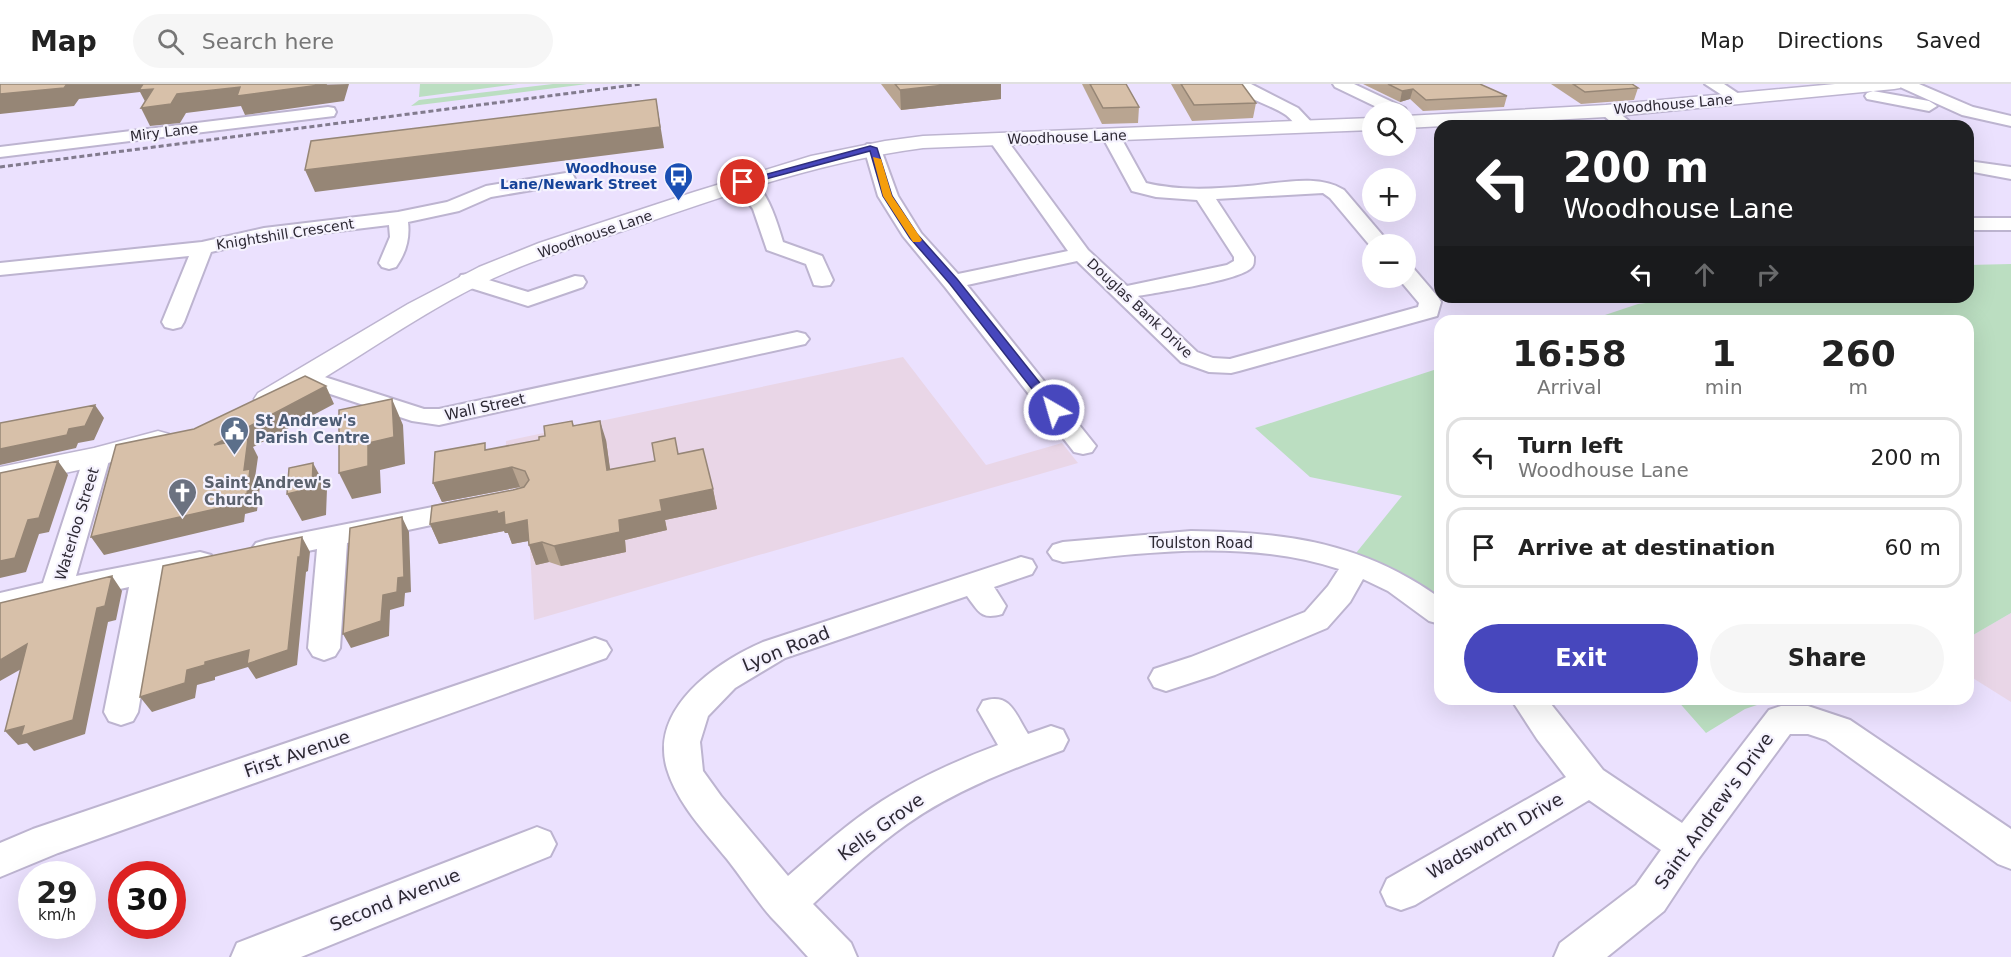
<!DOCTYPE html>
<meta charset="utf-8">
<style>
:root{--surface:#fff;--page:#f6f6f6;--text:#222;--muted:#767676;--line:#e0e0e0;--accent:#4747bd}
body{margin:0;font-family:"DejaVu Sans",sans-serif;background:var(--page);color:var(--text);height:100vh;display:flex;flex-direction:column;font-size:22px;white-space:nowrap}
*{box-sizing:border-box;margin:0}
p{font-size:20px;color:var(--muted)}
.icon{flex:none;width:33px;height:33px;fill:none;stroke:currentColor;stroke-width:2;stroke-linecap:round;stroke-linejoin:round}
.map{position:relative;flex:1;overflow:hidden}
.sheet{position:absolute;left:1434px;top:231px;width:540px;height:390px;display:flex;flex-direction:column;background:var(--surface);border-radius:18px;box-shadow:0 6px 24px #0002}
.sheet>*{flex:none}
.guide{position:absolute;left:1434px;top:36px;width:540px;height:183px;border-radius:18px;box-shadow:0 6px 24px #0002;background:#202124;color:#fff;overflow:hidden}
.controls{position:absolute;left:1362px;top:18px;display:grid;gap:12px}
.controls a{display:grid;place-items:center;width:54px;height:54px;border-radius:50%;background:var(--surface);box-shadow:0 6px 24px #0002;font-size:30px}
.speed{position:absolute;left:18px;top:777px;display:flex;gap:12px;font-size:30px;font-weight:700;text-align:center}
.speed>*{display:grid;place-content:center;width:78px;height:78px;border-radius:50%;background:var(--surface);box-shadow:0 6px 24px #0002;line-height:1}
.speed small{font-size:15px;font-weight:400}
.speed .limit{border:9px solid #d22;background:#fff;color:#111}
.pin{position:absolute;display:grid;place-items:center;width:51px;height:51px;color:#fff;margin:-26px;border:3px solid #fff;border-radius:50%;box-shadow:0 2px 6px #0007}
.me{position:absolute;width:66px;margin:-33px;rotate:322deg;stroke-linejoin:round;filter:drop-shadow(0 0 4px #0008)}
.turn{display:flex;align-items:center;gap:21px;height:126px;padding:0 30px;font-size:27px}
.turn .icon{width:78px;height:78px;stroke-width:2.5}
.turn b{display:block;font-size:42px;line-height:51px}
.lanes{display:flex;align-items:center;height:57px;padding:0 30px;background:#0003;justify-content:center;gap:30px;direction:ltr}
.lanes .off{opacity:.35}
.eta{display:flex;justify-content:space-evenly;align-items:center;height:102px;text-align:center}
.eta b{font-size:36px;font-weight:800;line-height:42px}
.cta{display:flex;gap:12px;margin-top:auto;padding:12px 30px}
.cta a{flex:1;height:69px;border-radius:36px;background:var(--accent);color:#fff;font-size:24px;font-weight:800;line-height:69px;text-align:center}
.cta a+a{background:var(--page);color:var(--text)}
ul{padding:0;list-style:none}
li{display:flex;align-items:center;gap:18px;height:81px;margin:0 12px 9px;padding:0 18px;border:3px solid var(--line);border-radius:18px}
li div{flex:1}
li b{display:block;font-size:22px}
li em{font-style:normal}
header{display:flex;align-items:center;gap:36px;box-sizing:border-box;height:84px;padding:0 30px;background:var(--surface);border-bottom:2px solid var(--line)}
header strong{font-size:28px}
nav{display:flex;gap:33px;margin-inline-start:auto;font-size:21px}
.search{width:420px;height:54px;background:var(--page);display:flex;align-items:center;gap:15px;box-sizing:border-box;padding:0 21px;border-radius:33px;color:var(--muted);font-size:22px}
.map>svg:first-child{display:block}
</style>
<header>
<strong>Map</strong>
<div class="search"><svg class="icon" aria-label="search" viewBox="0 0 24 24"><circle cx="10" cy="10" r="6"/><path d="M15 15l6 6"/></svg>Search here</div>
<nav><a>Map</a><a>Directions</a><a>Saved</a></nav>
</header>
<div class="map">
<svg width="2011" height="873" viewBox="0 0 2011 873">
<rect width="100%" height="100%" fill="#ebe1fe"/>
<path fill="#e9d6e7" d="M903 273 986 381 1062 359 1078 379 534 536 526 398 505 402 506 357Z
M2011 529V618L1968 591V554Z"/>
<path fill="#bbdec1" d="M420 0H518L419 13Z
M553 0H587L411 22 419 16Z
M2011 180V529L1968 554V237H1587L1638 220 1693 213H1968V181Z
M1440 284V516L1356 469 1402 412 1310 393 1255 344Z
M1676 615H1775L1745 625 1706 649Z"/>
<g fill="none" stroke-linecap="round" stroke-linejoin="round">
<defs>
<path id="minor" d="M1231 0H1251L1298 24 1316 43 1313 47C1299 50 1296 39 1286 31 1270 20 1244 15 1231 0Z
M1333 0H1354L1405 24 1407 28 1406 31V28H1387L1335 3Z
M1705 0H1724L1745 14 1743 17H1731Z
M1898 0H1919L1973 23 2011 32V42L1962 31 1900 3Z
M1873 7 1929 17 1937 22 1929 27 1867 15 1865 12 1867 9Z
M1606 22 1612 23 1635 42H1616L1598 27Z
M328 23 334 24 336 28 334 32 0 73V63Z
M1111 47 1117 48 1120 52 1146 99C1179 107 1214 105 1248 102 1277 100 1318 89 1344 106L1390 160H1372V164L1330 114 1323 109 1216 115 1254 173C1254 179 1254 182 1250 185 1235 197 1160 208 1138 212L1197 268 1213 274 1230 275 1418 223 1419 219 1398 194H1406V184L1414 185 1438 213 1441 218 1437 232 1239 287 1231 289 1209 288 1181 278 1077 177 967 201 1096 362 1092 368 1083 370 1074 368 945 203 903 152 878 112 864 64 867 60H879L898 112 921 149 958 190 1068 167 989 56 992 52H1004L1088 166 1127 202 1227 181 1234 177V173L1197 116 1156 113 1132 107 1102 52 1105 48Z
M1968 77 2011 83V95L1968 87Z
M566 89 573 91 575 95 573 99 491 113 459 127 408 138C410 154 406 169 396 183L389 185 382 183 379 179 390 153 389 141 264 156 211 168 184 238 181 243 173 245 165 243 162 238 189 172 0 191V179L202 158 264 144 398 128 447 118 486 102Z
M743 92C766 98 777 138 783 158L822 172 833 196 830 201 822 202 814 201 806 180 767 166 753 125 734 98 736 94Z
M1968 134H2011V146H1968Z
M469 190 528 208 575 192 583 193 586 198 583 203 528 222 461 201 458 196 461 191Z
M797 248 805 250 809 255 805 260 439 341 412 337 297 299 294 294 297 289 306 287 424 325H439Z
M97 365 106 367 110 373 76 492 200 468 211 471 215 478 211 485 161 496 138 628 133 637 121 641 109 637 104 628 129 503 0 531V509L43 499 84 373 88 367Z
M468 416 478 419 482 425 478 431 347 459 340 564 335 572 324 576 313 572 308 564 317 465 266 476 256 473 251 466 256 459 266 456Z
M1191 447C1285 448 1362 458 1440 514V540L1429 537 1388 507 1363 495 1350 518 1327 544 1215 591 1166 607 1154 603 1149 594 1154 585 1191 573 1305 528 1328 502 1339 485C1250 456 1154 467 1063 478L1053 475 1048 468 1053 461 1063 458Z
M1021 473 1032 476 1036 483 1032 490 994 503 1006 522 1002 530C981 536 979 528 967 512L785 574 735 604 708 632 700 658 703 687 721 712 788 792C818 766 848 739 882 717 918 694 958 676 998 661L978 626 983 617C1011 608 1015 630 1028 650L1051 642 1063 646 1068 656 1063 666C1009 686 954 707 907 740 873 764 843 792 813 820L851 859 857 873H808C796 860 784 846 771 833 756 816 742 794 727 775 705 748 677 719 667 685 649 624 717 578 763 558Z
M595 554 606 558 611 566 606 574 58 769 0 793V759L33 745Z
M1511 615H1547L1603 686 1682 739 1769 626 1781 622H1808L1850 636 2011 745V785L1998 780 1826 656 1808 650H1790L1699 774 1664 827 1607 873H1554L1560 859 1636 801 1661 766 1589 716 1415 821 1401 826 1387 821 1381 808 1387 795 1566 693 1537 655Z
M537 743 550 748 556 760 550 772 301 873H231L237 859Z"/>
<path id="secondary" d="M1835 0H1903L1900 4 1894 5 1606 33 1406 44V32L1606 21Z
M1372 34V46L923 64C823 77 729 110 634 143 582 161 527 177 477 202 408 237 346 283 278 321L268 324 258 321 254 315 258 309 408 220 479 183 539 159 694 108 811 72 885 57 923 52Z
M158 347 169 350 173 356 169 362 97 382 0 403V383L94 364Z"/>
</defs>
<use href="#minor" stroke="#bdb4d0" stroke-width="4"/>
<use href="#secondary" stroke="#bdb4d0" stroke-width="3"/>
<use href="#minor" fill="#fff" fill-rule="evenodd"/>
<use href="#secondary" fill="#fff" fill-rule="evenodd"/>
<path stroke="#827b8e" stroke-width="3" stroke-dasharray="5 3" stroke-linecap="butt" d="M0 83 641 0"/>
</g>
<path fill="#b9a591" d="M881 0H1001V15L901 26Z
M1082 0H1126L1139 23 1138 39 1102 40Z
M1171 0H1242L1256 19 1253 34 1192 37Z
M1363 0H1480L1507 12 1504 23 1423 27 1410 15 1400 18Z
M1551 0H1632L1638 4 1634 16 1581 20Z
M572 337 574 342 606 356 610 386 655 377 679 370 713 405 717 425 665 436 667 446 625 456 626 468 561 482 549 478 536 481 529 461 528 457 512 460 508 449H505L504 447 439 460 430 440 513 406 521 403H520L442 418 433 399 488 366 539 356Z"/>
<path fill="#968676" d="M67 0H156L177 10 240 3 349 0 344 17 245 31 241 22 186 29 180 39 150 42 141 24 148 23 140 8 79 15 74 22 0 30V10Z
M953 0H1001V15L901 26 900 6Z
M1413 5 1410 15 1400 18 1402 7Z
M656 15 664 64 315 108 305 86Z
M326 302 334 320 253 363 258 373 255 394 260 402 257 427 245 430 244 438 104 471 91 453 234 412 214 361Z
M392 315 403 341 405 380 380 386 381 409 352 415 339 389 368 359Z
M95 321 104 334 94 356 78 359 76 364 0 381V365L69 345Z
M600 337 606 356 613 406 607 386Z
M58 377 68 391 49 448 39 450 26 488 0 494V477L28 436Z
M313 379 327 405 326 431 302 437 287 410Z
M512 383 520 403 442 418 433 399Z
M713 405 717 425 665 436 667 446 625 456 626 468 561 482 554 462 619 436 660 416Z
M497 427 527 436 534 456 512 460 508 449H505L504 447 439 460 430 440Z
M402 433 409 448 411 508 405 509 404 522 390 526 389 552 351 564 343 550 383 511Z
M302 453 310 468 308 487 306 488 297 581 256 595 248 583 215 593V596L197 601 195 614 152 628 140 613 187 586 205 578 298 473Z
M542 458 549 478 536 481 529 461Z
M112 492 122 507 116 536 108 538 85 650 34 667 27 659 18 661 5 647 24 642 97 524Z
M27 560 39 575 0 597V576Z"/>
<path fill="#d7c0a9" stroke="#968676" stroke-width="1.5" d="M0 0H67L64 4 0 10Z
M143 0H327L237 12 240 3 177 10 171 20 141 24 153 5 139 6Z
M895 0H953L900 6Z
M1090 0H1126L1139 23 1103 24Z
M1181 0H1242L1256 19 1194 21Z
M1388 0H1480L1507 12 1426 16 1413 5 1402 7Z
M1573 0H1632L1638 4 1585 8Z
M656 15 660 43 305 86 311 57Z
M305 292 326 302 214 361 248 355 244 386 250 385 247 410 234 412 233 421 91 453 116 361 194 345Z
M392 315 394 353 368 359V382L339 389V326Z
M95 321 85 342 69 345 67 351 0 365V339Z
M572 337 573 342 600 337 607 386 655 377 652 359 675 354 678 370 703 365 713 405 660 416 662 427 619 436 620 448 554 462 542 458 529 461 527 436 505 441 504 428 498 430 497 427 430 440 432 422 513 406 524 403 529 396 525 387 512 383 433 399 435 368 485 359V366L539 356V353L545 352 544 342Z
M58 377 39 434 28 436 15 474 0 477V389Z
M313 379 312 404 287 410 289 384Z
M402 433 404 493 398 494 397 508 383 511 381 537 343 550 350 444Z
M302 453 300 473H298L288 566 247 580 249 566 205 578V581L187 586 185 599 140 613 163 482Z
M112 492 105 522 97 524 73 636 21 652 24 642 5 647 27 560 0 576V519Z"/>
<path fill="#4747bd" stroke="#2e2e7b" stroke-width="1.5" d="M870 62 877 64 892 112 917 150 957 195 1059 323V328H1050L950 200 910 154 883 112 870 67 743 101 738 98Z"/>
<path fill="#f59e0b" d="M873 73 881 75 892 112 922 156 920 158H913L883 112Z"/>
<defs>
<symbol id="bus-pin" viewBox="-11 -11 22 30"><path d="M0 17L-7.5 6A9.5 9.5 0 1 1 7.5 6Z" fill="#1a4fb4" stroke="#f5f2fe"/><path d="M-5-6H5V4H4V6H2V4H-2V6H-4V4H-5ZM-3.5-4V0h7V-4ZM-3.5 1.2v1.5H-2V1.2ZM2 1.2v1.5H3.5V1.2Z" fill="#fff"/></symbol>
<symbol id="civic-pin" viewBox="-11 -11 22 30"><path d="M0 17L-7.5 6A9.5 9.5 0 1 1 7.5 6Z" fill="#5c6f8a" stroke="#f5f2fe"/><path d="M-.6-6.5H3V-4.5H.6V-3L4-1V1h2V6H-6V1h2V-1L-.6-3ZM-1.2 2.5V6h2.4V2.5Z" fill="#fff"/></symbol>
<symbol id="church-pin" viewBox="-11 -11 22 30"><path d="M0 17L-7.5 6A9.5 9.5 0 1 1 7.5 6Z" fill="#6b7280" stroke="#f5f2fe"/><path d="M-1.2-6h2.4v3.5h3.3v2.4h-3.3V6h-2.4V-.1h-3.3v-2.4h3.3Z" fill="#fff"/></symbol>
</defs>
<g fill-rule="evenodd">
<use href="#bus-pin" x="662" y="76" width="33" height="45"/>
<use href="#civic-pin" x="218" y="330" width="33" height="45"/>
<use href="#church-pin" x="166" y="392" width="33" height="45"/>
</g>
<g text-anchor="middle" stroke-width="4.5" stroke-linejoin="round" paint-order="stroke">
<g font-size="14" fill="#2d2934" stroke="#f5f2fe">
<text transform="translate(1673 20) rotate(-5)" y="5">Woodhouse Lane</text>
<text transform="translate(164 48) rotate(-7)" y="5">Miry Lane</text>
<text transform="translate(1067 53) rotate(-2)" y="5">Woodhouse Lane</text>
<text transform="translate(285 150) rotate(-9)" y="5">Knightshill Crescent</text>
<text transform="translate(595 150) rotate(-19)" y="5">Woodhouse Lane</text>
<text transform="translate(1140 224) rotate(43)" y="5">Douglas Bank Drive</text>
</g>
<g font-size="14" font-weight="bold" fill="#164399" stroke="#f5f2fe" text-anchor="end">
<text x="657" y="89">Woodhouse<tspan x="657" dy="16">Lane/Newark Street</tspan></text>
</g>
<g font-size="15" fill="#2d2934" stroke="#f5f2fe">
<text transform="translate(485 323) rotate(-12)" y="5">Wall Street</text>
<text transform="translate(77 440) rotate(-73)" y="5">Waterloo Street</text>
<text x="1201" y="464">Toulston Road</text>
</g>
<g font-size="15" font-weight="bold" fill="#4e5e75" stroke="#f5f2fe" text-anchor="start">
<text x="255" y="342">St Andrew's<tspan x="255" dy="17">Parish Centre</tspan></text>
</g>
<g font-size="15" font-weight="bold" fill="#5b616d" stroke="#f5f2fe" text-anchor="start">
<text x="204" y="404">Saint Andrew's<tspan x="204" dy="17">Church</tspan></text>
</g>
<g font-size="18" fill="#2d2934" stroke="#f5f2fe">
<text transform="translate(786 565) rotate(-22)" y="6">Lyon Road</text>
<text transform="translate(297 670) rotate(-19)" y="6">First Avenue</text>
<text transform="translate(1714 727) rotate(-54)" y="6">Saint Andrew's Drive</text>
<text transform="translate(881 743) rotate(-36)" y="6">Kells Grove</text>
<text transform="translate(1495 752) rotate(-30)" y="6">Wadsworth Drive</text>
<text transform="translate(395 816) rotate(-22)" y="6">Second Avenue</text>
</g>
</g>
</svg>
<div class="controls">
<a><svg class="icon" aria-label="search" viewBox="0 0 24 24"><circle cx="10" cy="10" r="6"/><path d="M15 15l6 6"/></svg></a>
<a>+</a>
<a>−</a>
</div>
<div class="speed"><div>29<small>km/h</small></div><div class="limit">30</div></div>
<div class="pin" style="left:743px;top:98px;background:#d93025"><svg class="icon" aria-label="arrive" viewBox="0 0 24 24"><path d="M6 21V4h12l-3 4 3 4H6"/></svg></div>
<svg class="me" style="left:1054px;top:326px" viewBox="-20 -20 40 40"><circle r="17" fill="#4747bd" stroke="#fff" stroke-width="3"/><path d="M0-11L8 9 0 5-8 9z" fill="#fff"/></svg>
<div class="guide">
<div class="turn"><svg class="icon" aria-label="left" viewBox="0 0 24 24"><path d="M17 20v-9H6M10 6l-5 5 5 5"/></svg><div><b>200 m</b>Woodhouse Lane</div></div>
<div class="lanes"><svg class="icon" aria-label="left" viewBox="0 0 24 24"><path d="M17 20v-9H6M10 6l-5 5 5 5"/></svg><svg class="icon off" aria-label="ahead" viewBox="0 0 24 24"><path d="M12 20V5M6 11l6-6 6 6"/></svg><svg class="icon off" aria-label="right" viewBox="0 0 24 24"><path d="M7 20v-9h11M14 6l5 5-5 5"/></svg></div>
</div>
<section class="sheet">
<div class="eta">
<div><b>16:58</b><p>Arrival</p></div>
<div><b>1</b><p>min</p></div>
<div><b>260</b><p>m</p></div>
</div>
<ul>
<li><svg class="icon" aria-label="left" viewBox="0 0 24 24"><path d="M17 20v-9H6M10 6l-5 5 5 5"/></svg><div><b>Turn left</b><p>Woodhouse Lane</p></div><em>200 m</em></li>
<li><svg class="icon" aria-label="arrive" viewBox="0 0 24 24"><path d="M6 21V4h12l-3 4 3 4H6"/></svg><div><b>Arrive at destination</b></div><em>60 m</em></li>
</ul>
<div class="cta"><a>Exit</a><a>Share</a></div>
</section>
</div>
